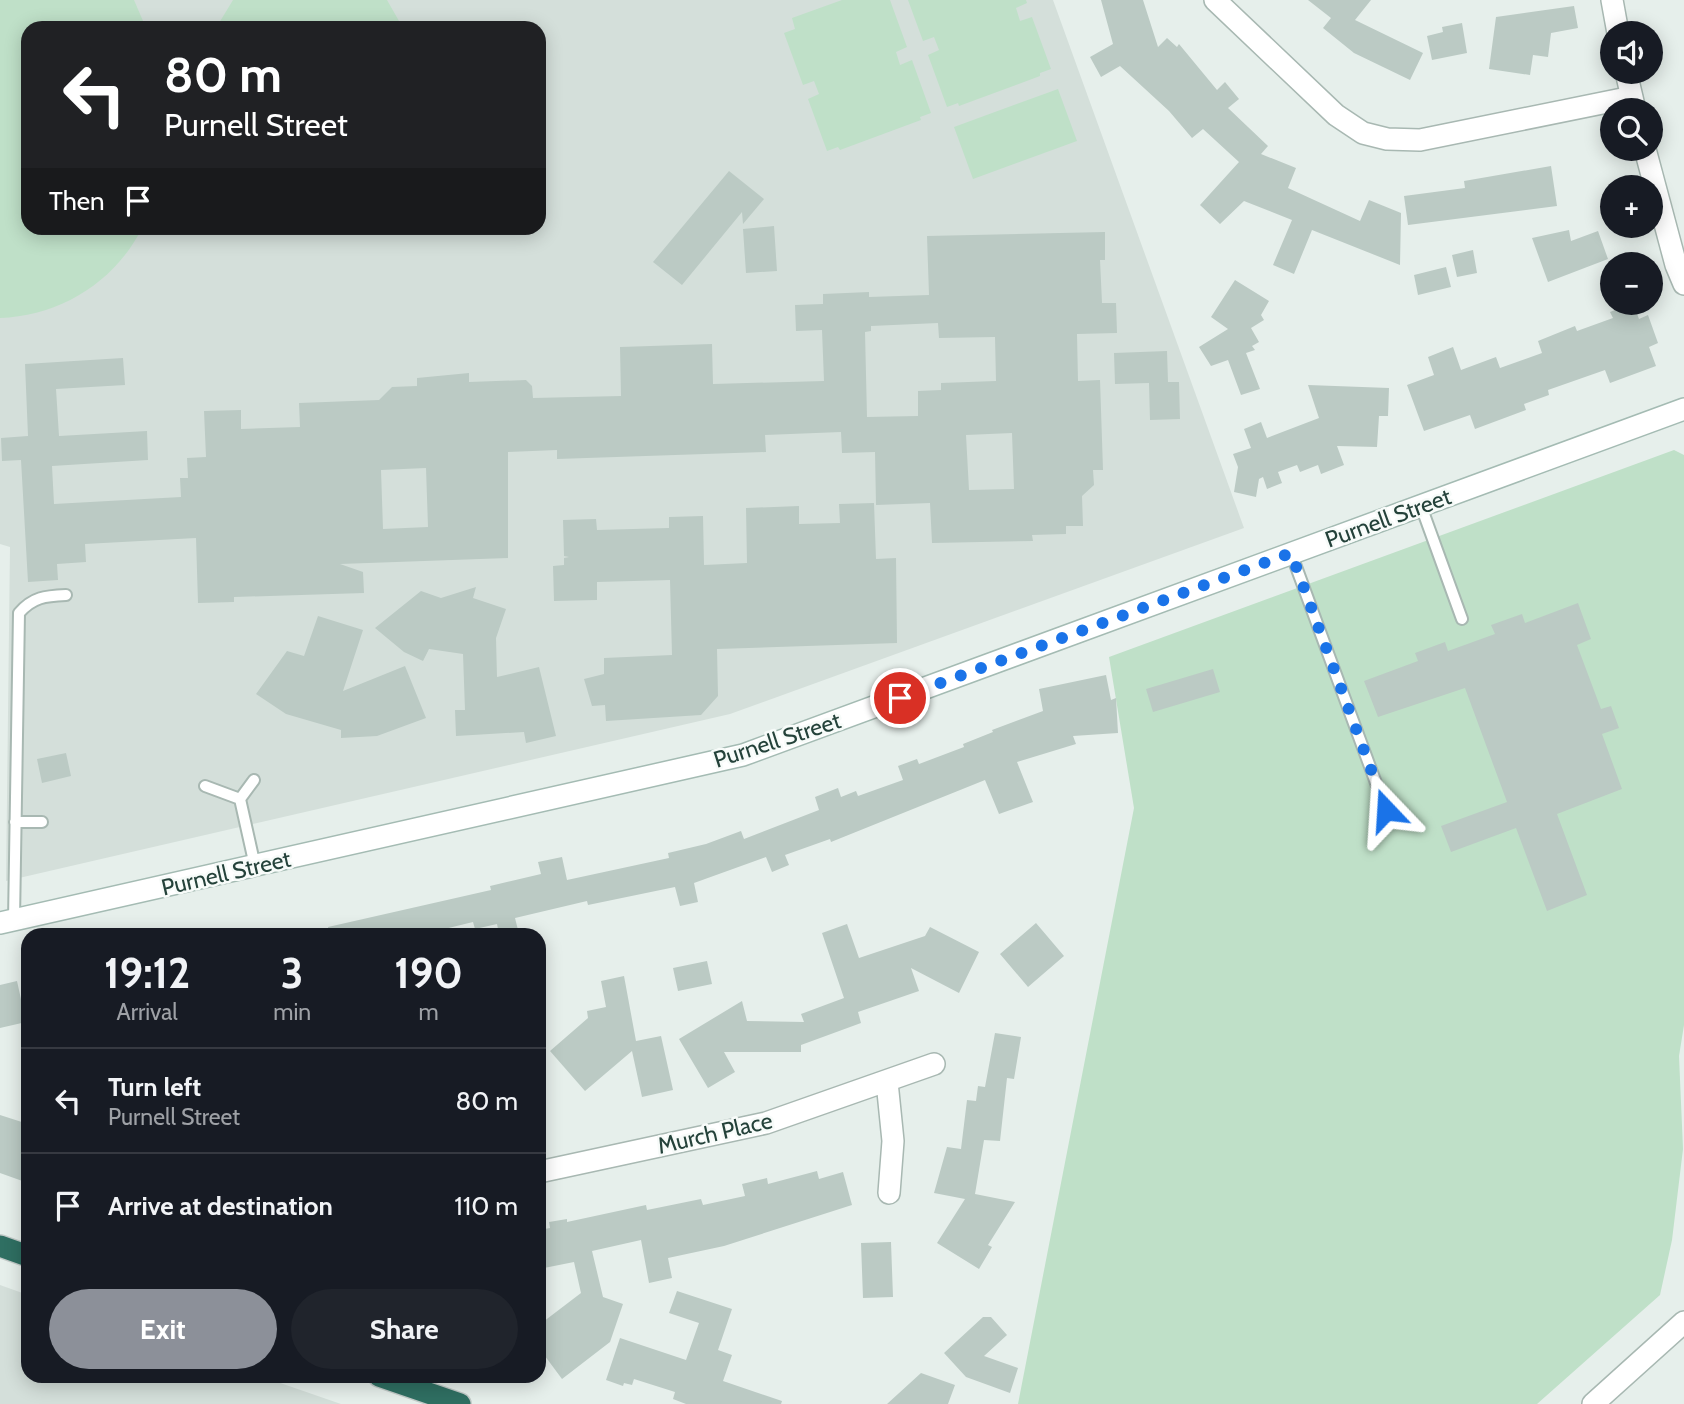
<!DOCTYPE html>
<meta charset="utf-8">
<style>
:root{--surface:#171b24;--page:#20242c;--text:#f1f3f6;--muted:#9ea1a6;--line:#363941;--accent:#8c9099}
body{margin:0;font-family:Cabin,sans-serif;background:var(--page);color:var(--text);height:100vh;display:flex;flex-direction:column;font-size:26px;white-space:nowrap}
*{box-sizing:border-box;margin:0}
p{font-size:23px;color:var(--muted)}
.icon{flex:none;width:38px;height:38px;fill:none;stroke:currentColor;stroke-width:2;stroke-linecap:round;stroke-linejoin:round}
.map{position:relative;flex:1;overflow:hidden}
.details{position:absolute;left:21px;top:928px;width:525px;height:455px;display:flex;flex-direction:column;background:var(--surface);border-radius:21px;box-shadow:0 4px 18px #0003}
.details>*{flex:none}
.guide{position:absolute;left:21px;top:21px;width:525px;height:214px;border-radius:21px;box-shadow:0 4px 18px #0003;background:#202124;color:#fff;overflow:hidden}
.controls{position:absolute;left:1600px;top:21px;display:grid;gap:14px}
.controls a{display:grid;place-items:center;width:63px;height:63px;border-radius:50%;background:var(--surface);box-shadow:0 4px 18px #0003;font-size:35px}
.pin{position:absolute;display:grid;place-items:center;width:60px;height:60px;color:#fff;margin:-30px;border:4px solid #fff;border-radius:50%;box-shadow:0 2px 7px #0007}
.me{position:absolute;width:77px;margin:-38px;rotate:340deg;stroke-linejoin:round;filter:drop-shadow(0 0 5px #0008)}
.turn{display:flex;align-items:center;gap:24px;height:147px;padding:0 28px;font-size:32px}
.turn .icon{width:91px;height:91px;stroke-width:2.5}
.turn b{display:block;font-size:49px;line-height:60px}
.then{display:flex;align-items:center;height:66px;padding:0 28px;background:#0003;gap:14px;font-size:26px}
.eta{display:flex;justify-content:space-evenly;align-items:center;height:119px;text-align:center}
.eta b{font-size:42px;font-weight:700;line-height:49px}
.cta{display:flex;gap:14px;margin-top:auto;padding:14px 28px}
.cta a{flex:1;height:80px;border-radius:42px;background:var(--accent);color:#fff;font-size:28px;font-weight:700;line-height:80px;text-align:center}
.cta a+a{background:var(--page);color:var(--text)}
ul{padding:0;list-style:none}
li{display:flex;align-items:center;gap:21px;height:105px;padding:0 28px;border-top:2px solid var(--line)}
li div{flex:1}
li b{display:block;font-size:26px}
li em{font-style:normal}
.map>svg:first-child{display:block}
</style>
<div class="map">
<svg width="1684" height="1404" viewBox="0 0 1684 1404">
<rect width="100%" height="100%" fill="#e6efeb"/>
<path fill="#d4dfda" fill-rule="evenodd" d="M0 0H1053L1244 528 730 714 6 881 10 547 0 544ZM28 28H539V228H28Z
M0 1285 28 1295V1376H260L341 1404H0Z"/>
<path fill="#bfe0c8" d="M0 0H134L146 28H28V228H142C115 282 60 316 0 318Z
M233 0H387L403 28H216Z
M842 0H890L907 47 896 52 900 65 912 60 931 113 920 117 921 120 840 150 838 147 827 151 808 99 819 94 814 81 803 85 784 33 795 29 792 18Z
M908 0H1026L1027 3 1016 8 1020 21 1032 17 1051 69 1040 73V76L959 106 958 103 947 107 928 55 939 50 934 37 923 41Z
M1058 89 1077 141 973 179 954 127Z
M1674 450 1684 455V1025L1679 1056 1683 1149 1672 1240 1660 1295 1537 1404H1018L1134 808 1109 657Z"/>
<path fill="#bbcac4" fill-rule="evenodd" d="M1101 0H1143L1158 47 1167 38 1177 47 1179 44 1217 90 1225 82 1239 99 1228 108 1268 146 1261 154 1296 168 1288 188 1360 221 1369 200 1401 213 1400 265 1312 230 1294 274 1273 265 1292 220 1244 201 1220 224 1200 205 1239 162 1203 129 1192 138 1169 111 1120 66 1101 77 1090 57 1113 44Z
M1308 0H1371L1355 20 1423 53 1410 80 1354 53 1323 28 1331 18Z
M1574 6 1578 28 1551 33 1548 57 1533 55 1530 75 1489 69 1496 17Z
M1462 23 1467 53 1432 60 1427 36 1443 32 1442 27Z
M1551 166 1557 206 1408 225 1404 196 1465 188 1464 181Z
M729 171 764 199 743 224 742 212 682 285 653 262Z
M774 226 777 271 746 273 743 229Z
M1569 230 1571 241 1598 231 1608 259 1548 282 1532 238Z
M1105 232V260H1100L1102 303H1116L1117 333 1077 334 1078 381 1100 380 1103 470H1093L1094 485 1082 496 1083 526H1066V534L1032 535 1033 541 932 543 930 503 876 505 875 452 842 453 841 432 765 435 766 452 557 459V450L508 452V558L340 564 363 572 364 593 234 597V602L198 603 196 538 85 544 86 562 57 564 58 580 28 582 21 460 2 461 1 438 28 436 25 364 123 358 125 385 56 389 59 436 147 431 148 460 52 466 54 504 181 497 180 478H188L187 458 206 457 204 411 241 410V429L300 427 299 403 379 400 392 387 417 386V378L469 373V382L526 380 532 386 533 398 621 396 620 347 712 344 713 384 824 381 822 330 796 331 795 305 823 304V294L869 292V297L929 295 927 236ZM938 323 939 338 995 337 996 381 941 383V390L918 391V416L867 417 865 332 871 331V326ZM1012 433 1014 489 969 490 966 435ZM426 468 428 527 383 529 381 470Z
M1473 250 1477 273 1457 277 1452 255Z
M1446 267 1451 287 1418 295 1414 275Z
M1235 280 1269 301 1261 315 1264 320 1251 328 1259 342 1252 346 1255 350 1246 353 1260 389 1241 395 1228 360 1211 366 1199 347 1228 329 1211 317Z
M1633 303 1639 319 1648 315 1658 343 1649 347 1656 366 1610 383 1605 370 1548 390 1549 395 1524 404 1526 410 1475 429 1470 415 1424 431 1407 385 1434 375 1428 357 1453 347 1461 370 1496 357 1500 368 1542 353 1538 341 1575 326 1577 331 1613 318 1610 312Z
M1167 351 1168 382H1179L1180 419 1150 420 1149 383 1115 384 1114 353Z
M1308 385 1389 388 1388 416H1379L1377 447 1337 446 1344 465 1321 474 1318 465 1300 472 1297 465 1278 472 1282 483 1267 489 1263 477 1259 479 1256 497 1234 492 1238 467 1233 454 1251 448 1244 429 1261 422 1267 438 1319 418Z
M874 503 876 559 896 558 897 643 717 649 718 696 701 715 606 721 605 705 592 706 584 679 604 674V658L672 655 670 580 597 582V600L554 601 553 566 564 565V558L569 557 564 556 563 520 596 519 597 530 669 528V517L703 516 704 565 747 563 746 508 799 506V524L840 523 839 504Z
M476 587 473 598 506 609 496 638 497 677 539 667 556 736 526 743 524 732 456 736 455 710H465L463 654 429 649 423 661 404 652 375 628 421 591 441 598Z
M1578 603 1591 639 1577 645 1601 709 1611 706 1619 728 1602 734 1622 789 1557 814 1587 895 1547 911 1516 828 1451 852 1441 826 1507 802 1465 688 1378 717 1364 681 1418 661 1415 653 1445 642 1448 651 1495 634 1491 625 1522 614 1525 623Z
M318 616 363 630 343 691 405 666 426 718 377 736 341 738V730L286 714 256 694 287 651 304 656Z
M1213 669 1220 692 1153 712 1146 689Z
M1106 675 1111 700 1116 698 1118 733 1073 736 1076 744 1017 762 1033 802 999 814 985 780 831 842 830 839 785 855 789 865 772 872 766 857 694 883 698 902 680 906 675 887 588 905 587 901 515 918 519 934H499L497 924 475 929 473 922 424 934H329L328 927 491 890 490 886 541 874 538 862 562 857 567 880 669 858 668 853 706 844 741 831 744 839 819 810 815 797 838 788 841 797 856 791 858 796 903 780 898 766 917 759 919 764 964 747 963 744 993 732 992 730 1043 711 1039 689Z
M66 753 71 776 42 783 37 759Z
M1036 923 1064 956 1028 987 1000 954Z
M847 924 859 958 925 936 930 927 979 952 959 993 911 968 919 991 858 1012 861 1023 801 1045V1052H724L735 1072 708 1088 679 1039 742 1001 747 1021 804 1022 801 1014 844 998 822 933Z
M707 961 712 984 678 991 673 968Z
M624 976 636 1041 661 1036 673 1090 642 1097 632 1051 585 1091 550 1051 588 1018 587 1011 606 1007 601 981Z
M17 981 26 1022 0 1028V985Z
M995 1033 1021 1037 1014 1079 1007 1078 1000 1141 984 1140 975 1194 1015 1202 988 1245 992 1247 979 1269 937 1243 965 1199 934 1193 947 1147 961 1149 967 1100 976 1101 978 1086 985 1087Z
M0 1115 28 1124V1183L0 1173Z
M817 1171 819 1179 843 1172 852 1205 724 1246 668 1258 672 1278 649 1283 641 1240 592 1251 603 1297 623 1304 610 1342 562 1379 539 1348V1325L581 1293 574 1262 539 1269V1230L550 1228 549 1222 567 1219V1222L646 1205 647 1210 701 1199 703 1205 745 1196 742 1184 767 1178 768 1184Z
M891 1242 893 1297 863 1298 861 1243Z
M677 1291 732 1309 718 1350 732 1355 723 1381 782 1401 781 1404H686L673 1399 675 1392 634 1379 632 1385 624 1383 623 1386 606 1380 620 1338 686 1360 699 1323 669 1313Z
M983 1317H991L1007 1335 984 1356 1018 1368 1010 1393 966 1377 944 1353Z
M921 1373 955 1385 948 1404H887Z"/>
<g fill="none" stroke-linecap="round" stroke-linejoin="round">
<defs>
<path id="lane" d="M1421 506 1462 619
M1291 553 1386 810
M205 786 240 799 255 866
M240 799 254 780
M15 822H42
M14 920 19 613C33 597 45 596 66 595"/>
<path id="street" d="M1215 0 1336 115 1363 133 1387 139 1420 140 1632 97
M1612 0 1618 33
M1626 72 1635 110
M1645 149 1676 265 1684 284
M887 1082 893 1141 889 1193
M539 1172 766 1123 934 1064
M1593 1404 1684 1322"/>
<path id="secondary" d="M0 923 743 755 1684 409"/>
<path id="highway" d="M0 1246 28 1256
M379 1376 460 1404"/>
</defs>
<use href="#lane" stroke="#a8b8b2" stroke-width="14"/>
<use href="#street" stroke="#a8b8b2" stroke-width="24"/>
<use href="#secondary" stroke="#a4bbb3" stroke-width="24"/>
<use href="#highway" stroke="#c2cac8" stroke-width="24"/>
<use href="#lane" stroke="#fff" stroke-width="10"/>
<use href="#street" stroke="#fff" stroke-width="21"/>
<use href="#secondary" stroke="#fff" stroke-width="21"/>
<use href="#highway" stroke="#2f6f62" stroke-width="21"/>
</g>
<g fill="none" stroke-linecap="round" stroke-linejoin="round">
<path stroke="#1a73e8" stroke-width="12" stroke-dasharray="0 21.6" d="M900 698 1291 553 1386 810"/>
</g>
<g text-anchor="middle" stroke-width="5" stroke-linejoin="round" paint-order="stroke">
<g font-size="23" fill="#24423a" stroke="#f7fbf9">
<text transform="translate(1388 518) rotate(-20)" y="8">Purnell Street</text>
<text transform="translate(777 740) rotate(-18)" y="8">Purnell Street</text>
<text transform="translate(226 873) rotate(-13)" y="8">Purnell Street</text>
<text transform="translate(715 1133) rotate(-13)" y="8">Murch Place</text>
</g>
</g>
</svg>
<div class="controls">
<a><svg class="icon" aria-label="sound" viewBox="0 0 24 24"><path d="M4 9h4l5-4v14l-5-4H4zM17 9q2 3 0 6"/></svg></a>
<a><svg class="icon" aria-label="search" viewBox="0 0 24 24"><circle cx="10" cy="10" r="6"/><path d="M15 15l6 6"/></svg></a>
<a>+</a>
<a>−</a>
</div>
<div class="pin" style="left:900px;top:698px;background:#d93025"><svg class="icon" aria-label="arrive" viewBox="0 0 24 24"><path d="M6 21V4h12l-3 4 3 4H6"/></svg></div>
<svg class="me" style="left:1386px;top:810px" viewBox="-20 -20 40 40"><path d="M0-17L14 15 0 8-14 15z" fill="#1a73e8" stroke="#fff" stroke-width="4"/></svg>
<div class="guide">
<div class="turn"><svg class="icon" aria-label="left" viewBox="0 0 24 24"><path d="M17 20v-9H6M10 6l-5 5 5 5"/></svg><div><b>80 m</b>Purnell Street</div></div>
<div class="then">Then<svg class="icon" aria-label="arrive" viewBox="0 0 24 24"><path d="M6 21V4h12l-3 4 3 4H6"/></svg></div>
</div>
<section class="details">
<div class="eta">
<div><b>19:12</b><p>Arrival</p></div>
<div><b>3</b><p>min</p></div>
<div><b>190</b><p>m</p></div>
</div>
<ul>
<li><svg class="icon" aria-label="left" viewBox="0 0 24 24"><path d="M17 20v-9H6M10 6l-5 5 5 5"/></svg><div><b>Turn left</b><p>Purnell Street</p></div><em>80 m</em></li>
<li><svg class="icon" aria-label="arrive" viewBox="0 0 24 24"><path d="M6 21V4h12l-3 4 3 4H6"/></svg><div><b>Arrive at destination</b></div><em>110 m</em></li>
</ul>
<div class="cta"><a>Exit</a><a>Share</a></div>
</section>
</div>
